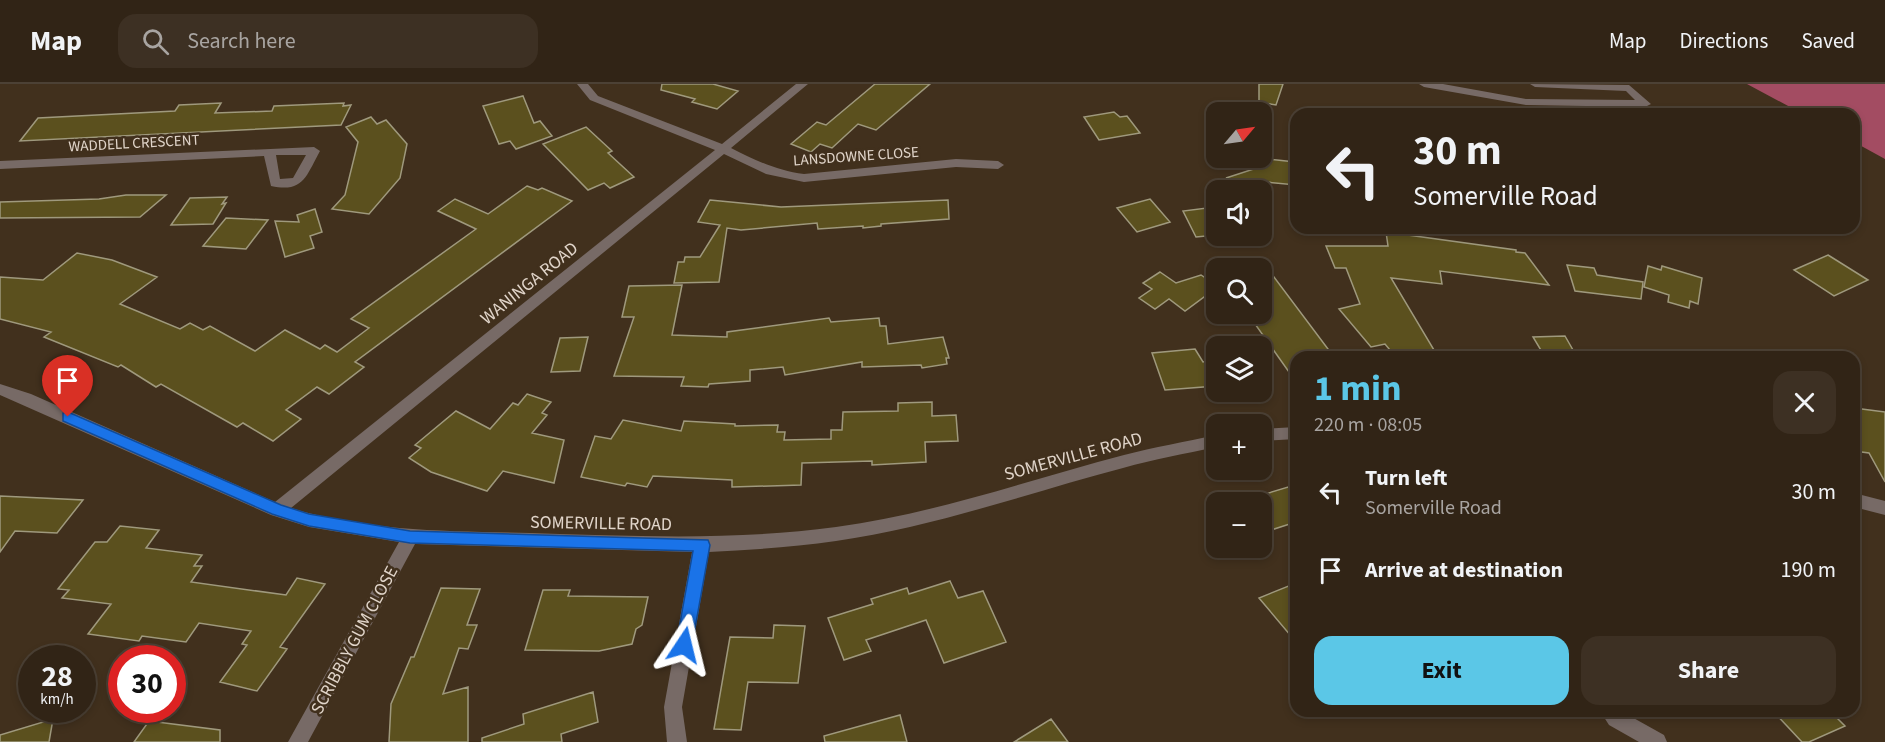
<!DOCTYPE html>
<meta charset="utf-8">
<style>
:root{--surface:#312416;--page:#3d3023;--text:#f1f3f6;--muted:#a8a4a1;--line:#4c4135;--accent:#5bc7e7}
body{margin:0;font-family:"Source Sans 3",sans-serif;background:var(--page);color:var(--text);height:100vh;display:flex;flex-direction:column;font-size:22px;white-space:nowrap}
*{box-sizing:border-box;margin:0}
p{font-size:20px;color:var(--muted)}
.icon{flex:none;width:33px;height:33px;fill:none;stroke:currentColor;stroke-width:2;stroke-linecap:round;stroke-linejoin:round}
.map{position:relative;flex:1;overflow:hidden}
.drawer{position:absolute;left:1290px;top:267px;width:570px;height:366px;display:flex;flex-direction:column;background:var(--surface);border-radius:18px;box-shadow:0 3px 9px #0003,0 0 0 2px var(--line)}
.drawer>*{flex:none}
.hud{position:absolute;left:1290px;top:24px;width:570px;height:126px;border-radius:18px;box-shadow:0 3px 9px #0003,0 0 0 2px var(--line);background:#312416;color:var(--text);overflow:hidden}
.needle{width:39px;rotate:61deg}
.fabs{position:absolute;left:1206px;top:18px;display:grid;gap:12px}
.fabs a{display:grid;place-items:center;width:66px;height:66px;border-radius:12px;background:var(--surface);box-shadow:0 3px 9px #0003,0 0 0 2px var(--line);font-size:30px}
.speed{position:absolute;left:18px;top:561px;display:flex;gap:12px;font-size:30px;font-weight:700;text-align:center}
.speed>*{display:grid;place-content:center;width:78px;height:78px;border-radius:50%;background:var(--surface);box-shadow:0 3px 9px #0003,0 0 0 2px var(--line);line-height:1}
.speed small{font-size:15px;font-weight:400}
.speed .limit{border:9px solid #d22;background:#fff;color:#111}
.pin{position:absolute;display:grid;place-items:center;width:51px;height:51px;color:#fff;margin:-62px -26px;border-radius:50% 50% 50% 0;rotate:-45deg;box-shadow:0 0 6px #0007}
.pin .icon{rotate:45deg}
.me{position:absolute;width:66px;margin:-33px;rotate:10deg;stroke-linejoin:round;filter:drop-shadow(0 0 4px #0008)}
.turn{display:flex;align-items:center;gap:21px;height:126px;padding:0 24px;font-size:27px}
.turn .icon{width:78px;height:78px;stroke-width:2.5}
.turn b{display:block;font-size:42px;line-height:51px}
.round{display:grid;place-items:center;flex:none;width:63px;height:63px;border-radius:18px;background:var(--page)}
.summary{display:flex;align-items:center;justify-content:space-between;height:102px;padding:0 24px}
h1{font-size:36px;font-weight:700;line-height:45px;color:var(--accent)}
.button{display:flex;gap:12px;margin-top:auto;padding:12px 24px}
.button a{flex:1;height:69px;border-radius:18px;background:var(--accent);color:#111;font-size:24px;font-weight:700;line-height:69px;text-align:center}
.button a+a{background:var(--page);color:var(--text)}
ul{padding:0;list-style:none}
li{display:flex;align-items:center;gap:18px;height:78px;padding:0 24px}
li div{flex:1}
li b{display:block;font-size:22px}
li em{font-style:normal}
header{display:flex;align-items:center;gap:36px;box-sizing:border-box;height:84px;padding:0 30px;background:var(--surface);border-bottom:2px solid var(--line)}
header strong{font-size:28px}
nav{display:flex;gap:33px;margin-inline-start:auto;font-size:21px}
.search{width:420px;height:54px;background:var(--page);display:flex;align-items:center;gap:15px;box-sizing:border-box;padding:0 21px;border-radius:18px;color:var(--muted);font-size:22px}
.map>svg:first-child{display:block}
</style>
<header>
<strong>Map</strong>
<div class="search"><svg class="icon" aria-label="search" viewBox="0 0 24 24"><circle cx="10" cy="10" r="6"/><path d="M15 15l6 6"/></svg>Search here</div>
<nav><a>Map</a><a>Directions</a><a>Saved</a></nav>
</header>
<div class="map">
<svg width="1885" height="658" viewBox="0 0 1885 658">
<rect width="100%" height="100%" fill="#41301d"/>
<path fill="#a34c62" d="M1747 0H1885V75L1854 58V30H1803Z"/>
<path fill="#5b501e" stroke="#9f997d" stroke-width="1.5" d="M662 0H713L738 7 717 25 692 18 695 15 661 6Z
M875 0H930L876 46 858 40 832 64 820 60 811 68 791 60 817 38 826 41Z
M1259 0H1283L1276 21 1259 18Z
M523 12 534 39 540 37 552 52 516 65 510 57 499 60 483 22Z
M221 19 215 29 272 27 274 22 344 19 343 22 351 21 341 41 20 57 38 34 175 27 179 21Z
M1114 28 1120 33 1127 32 1140 49 1099 56 1084 33Z
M371 33 377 40 386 36 407 60 400 94 369 130 332 125 345 111 358 58 346 43Z
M586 43 612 67 608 69 634 93 610 104 604 99 588 106 543 60Z
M1259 74 1295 78 1296 101 1226 94 1260 83Z
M527 102 538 106 542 104 572 117 355 278 364 283 329 310 317 303 286 326 301 335 273 357 243 339 237 343 161 300 156 303 121 281 118 283 44 253 51 248 0 235V193L43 196 77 169 112 176 157 193 120 220 180 245 190 239 203 246 210 242 255 267 285 246 320 265 325 261 337 268 369 244 351 235 476 145 438 127 455 115 488 130Z
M126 111H166L140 133 0 134V118L99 115Z
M227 113 222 120 226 119 213 140 171 141 190 114Z
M1150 115 1170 138 1137 148 1117 124Z
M710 116 781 123 948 116 949 135 881 140V142L863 144V142L818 145 817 139 741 146 727 144 719 198 674 199 678 178H684L685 173H700L720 141 698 138Z
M1207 124 1210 130 1216 129V151L1196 153 1183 127Z
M315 125 322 148 310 152 314 164 285 173 275 137 299 138 297 131Z
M226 134 268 136 246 165 203 162Z
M1386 148 1516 166V168L1525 169 1549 201 1440 187 1442 200 1391 194 1437 271 1395 272 1385 260 1371 263 1339 225 1360 220 1346 184H1335L1326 162H1388Z
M1828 171 1868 196 1834 212 1794 186Z
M1262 177 1334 273H1296V298L1248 230H1262Z
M1567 181 1594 184 1597 191 1643 198 1641 215 1575 207Z
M1648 182 1661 186 1662 182 1702 194 1698 220 1690 217 1689 224 1668 218 1669 211 1644 203Z
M1160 188 1176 199 1201 191 1216 201V204L1185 227 1169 215 1155 225 1139 214 1152 205 1143 199Z
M682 201 672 251 727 253V248L829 234 831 238 879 234 880 242H886L888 260 943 253 949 274H946L947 280 922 284 921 281 862 283V278L785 291 783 283 750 286V297L709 300 708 303 681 302 684 293 614 292 634 233H622L629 202Z
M1565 252 1577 273H1545L1533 253Z
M588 253 580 287 551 288 560 254Z
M1195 265 1203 278 1209 277 1216 302 1165 306 1152 269Z
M527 310 551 318 542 329 547 331 532 349 564 356 554 399 503 387 487 407 431 388 409 374 421 364 415 361 456 327 490 345 513 319 518 321Z
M932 318V332L956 331 958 357 925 358 926 378 872 381V377L802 379 801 401 732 403V396L653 392 647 403 627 399 625 402 581 393 595 352 611 355 623 336 681 347 684 337 735 340V342L778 341 777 348H785L784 356 831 355V346H842L843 328 898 327V319Z
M1854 324 1885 328V398L1869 369 1854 367Z
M1288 403 1296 414V438L1262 449V411Z
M0 412 83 416 57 449 15 447 0 468Z
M120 442 159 446 146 464 202 471 194 482H202L191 498 286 511 297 494 325 500 280 563 287 565 257 607 220 598 247 561 242 560 251 547 199 539 186 558 142 552 139 557 88 550 111 520 62 514 69 506 58 505 95 458H107Z
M950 497 958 514 983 507 1006 558 944 579 926 536 866 556 871 567 844 576 828 534 873 520 871 515 907 504 909 510Z
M1296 499V558L1259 514Z
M441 504 480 505 467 541H477L468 565 459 564 443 610 468 603V658H389L391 620 411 573H414Z
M543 506H570L568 512 648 513 642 541 636 545 632 560 599 567 525 566Z
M774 541 805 542 798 599 748 598 741 646 714 645 730 553 773 554Z
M593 608 598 638 561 650 562 658H482V654L524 640 523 630Z
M1773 627H1830L1845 642 1809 658H1802Z
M900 631 907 658H825L824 652Z
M53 635 49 658H0V651Z
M1051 635 1068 658H1014Z
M149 637 220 646V658H134Z"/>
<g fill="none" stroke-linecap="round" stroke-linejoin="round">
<path fill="#776a66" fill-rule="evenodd" d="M577 0H588L598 12 722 60 796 0H808L731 64C755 76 777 87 804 90L956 75 998 77 1004 81 998 85 956 83 804 98 766 90 724 70 291 424C368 448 450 447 530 449 632 452 734 457 836 443 934 430 1028 396 1124 371 1154 363 1185 358 1216 351V363C1185 370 1154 375 1123 384 1028 409 934 443 836 457 794 463 752 466 709 468L682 623 687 658H667L664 623 692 468 415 460 308 658H288L399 458 309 443 271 431 0 311V300L31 310 275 418 715 66 590 16Z
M1419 0H1443L1526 15 1635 16 1626 7 1535 3 1530 0 1629 1 1651 20 1645 23 1526 21 1424 3Z
M314 63 320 67C306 92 304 109 271 102L264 72 0 85V77ZM276 71H306L293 94 280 95Z
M1296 343V355L1262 357V345Z
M1854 409 1885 417V431L1854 423Z
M1600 627H1621L1664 651 1667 658H1639L1609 641Z"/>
</g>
<path fill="#1a73e8" stroke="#114b97" stroke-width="1.5" d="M68 328 281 421 309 430 410 447 708 456 710 461 692 561 690 566 684 568 679 566 676 561 693 467 410 459 309 442 272 430 63 337V329Z"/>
<g text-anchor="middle" stroke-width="5" stroke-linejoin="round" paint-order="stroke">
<g font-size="15" fill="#e1d5ca" stroke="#41301d">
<text transform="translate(134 59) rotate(-3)" y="5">WADDELL CRESCENT</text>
<text transform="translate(856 72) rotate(-4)" y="5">LANSDOWNE CLOSE</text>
</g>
<g font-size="18" fill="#e1d5ca" stroke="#41301d">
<text transform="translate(529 199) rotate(-39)" y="6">WANINGA ROAD</text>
<text transform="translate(1073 372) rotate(-15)" y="6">SOMERVILLE ROAD</text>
<text transform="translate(601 439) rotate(1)" y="6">SOMERVILLE ROAD</text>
<text transform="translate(354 556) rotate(-62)" y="6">SCRIBBLY GUM CLOSE</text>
</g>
</g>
</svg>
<div class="fabs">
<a><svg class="needle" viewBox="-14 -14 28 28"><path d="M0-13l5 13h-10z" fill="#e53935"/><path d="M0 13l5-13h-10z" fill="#a8a4a1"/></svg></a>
<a><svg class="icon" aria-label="sound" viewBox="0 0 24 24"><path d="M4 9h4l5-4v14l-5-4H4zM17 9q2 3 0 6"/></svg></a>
<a><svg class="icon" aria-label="search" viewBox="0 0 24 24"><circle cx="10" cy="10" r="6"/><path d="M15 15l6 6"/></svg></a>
<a><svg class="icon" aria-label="layers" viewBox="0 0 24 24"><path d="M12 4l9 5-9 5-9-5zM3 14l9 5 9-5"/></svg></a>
<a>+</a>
<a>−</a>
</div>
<div class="speed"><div>28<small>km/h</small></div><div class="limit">30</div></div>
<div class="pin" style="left:68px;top:333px;background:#d93025"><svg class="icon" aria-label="arrive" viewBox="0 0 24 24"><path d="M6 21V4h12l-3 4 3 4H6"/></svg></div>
<svg class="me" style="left:684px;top:561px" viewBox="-20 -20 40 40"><path d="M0-17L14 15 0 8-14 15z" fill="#1a73e8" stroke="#fff" stroke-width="4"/></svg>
<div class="hud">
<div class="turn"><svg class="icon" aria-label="left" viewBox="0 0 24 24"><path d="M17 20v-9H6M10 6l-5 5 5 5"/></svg><div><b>30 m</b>Somerville Road</div></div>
</div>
<section class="drawer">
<div class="summary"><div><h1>1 min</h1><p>220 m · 08:05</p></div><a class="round"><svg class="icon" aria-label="close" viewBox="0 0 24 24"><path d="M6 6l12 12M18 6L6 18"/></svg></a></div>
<ul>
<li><svg class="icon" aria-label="left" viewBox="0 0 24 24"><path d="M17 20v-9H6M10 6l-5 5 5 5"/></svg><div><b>Turn left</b><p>Somerville Road</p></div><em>30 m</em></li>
<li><svg class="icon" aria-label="arrive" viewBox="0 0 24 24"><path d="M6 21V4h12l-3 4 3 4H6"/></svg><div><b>Arrive at destination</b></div><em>190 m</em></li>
</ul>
<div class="button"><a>Exit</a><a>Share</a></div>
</section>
</div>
